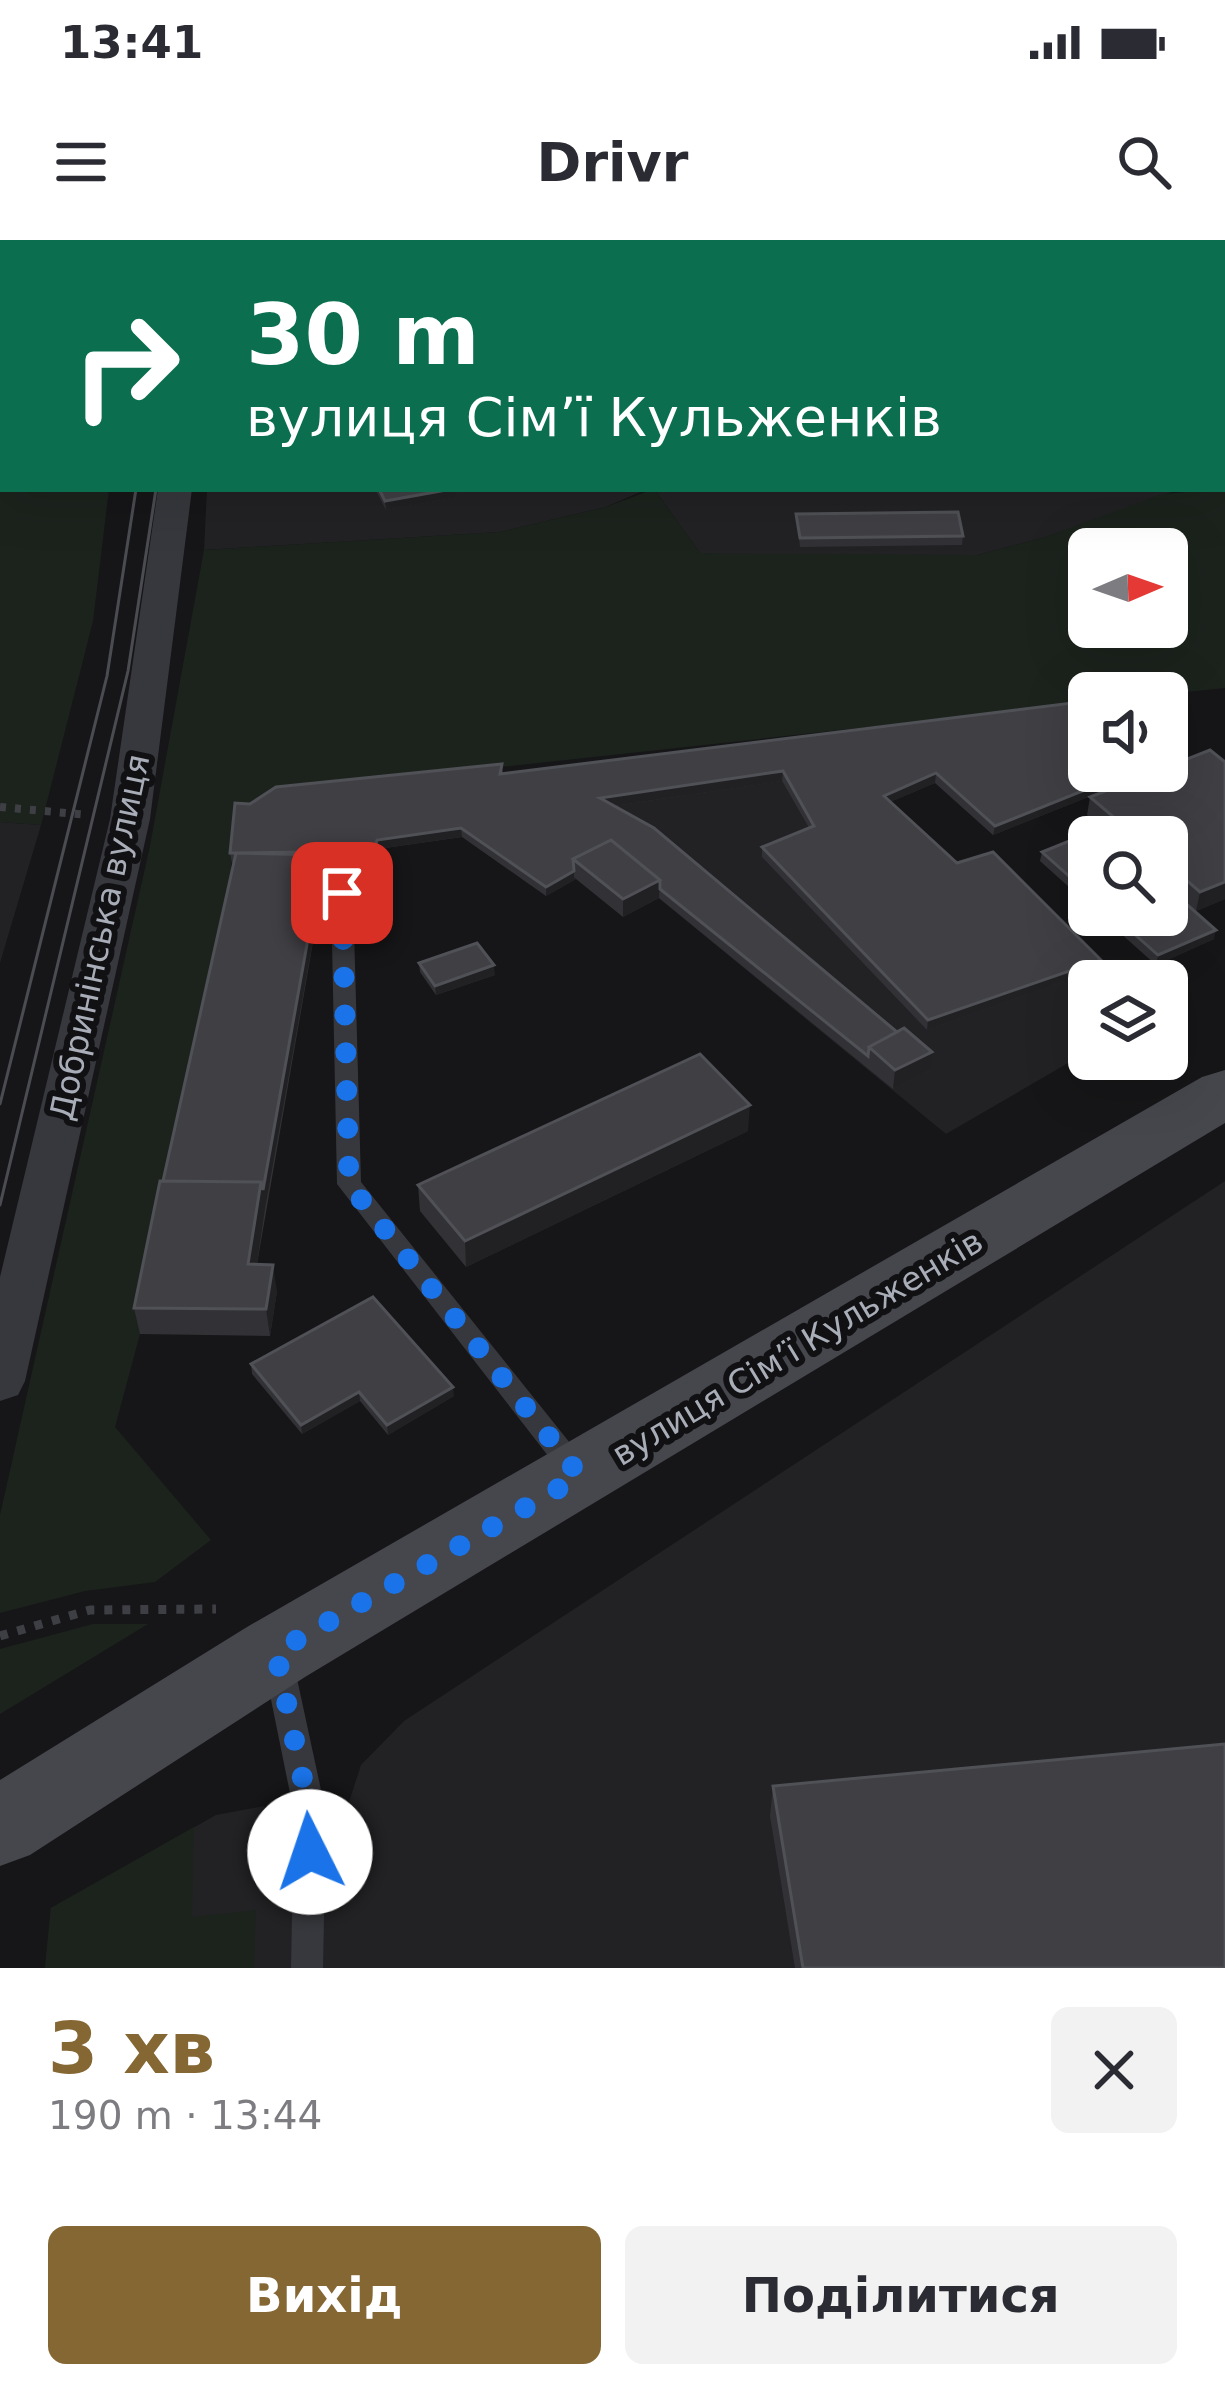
<!DOCTYPE html>
<html lang="uk">
<meta charset="utf-8">
<style>
:root{--surface:#fff;--page:#f2f2f3;--text:#2b2b33;--muted:#7c7c81;--accent:#856733}
body{margin:0;font-family:"DejaVu Sans",sans-serif;background:var(--page);color:var(--text);height:100vh;display:flex;flex-direction:column;font-size:45px;white-space:nowrap}
*{box-sizing:border-box;margin:0}
p{font-size:39px;color:var(--muted)}
.icon{flex:none;width:66px;height:66px;fill:none;stroke:currentColor;stroke-width:2;stroke-linecap:round;stroke-linejoin:round}
.map{position:relative;height:1728px;overflow:hidden}
.sheet{display:flex;flex-direction:column;background:var(--surface);flex:1}
.sheet>*{flex:none}
.hud{position:absolute;left:0px;top:0px;width:1227px;height:252px;box-shadow:0 12px 48px #0002;background:#0b6e4f;color:#fff;overflow:hidden}
.needle{width:78px;rotate:88deg}
.tools{position:absolute;left:1068px;top:288px;display:grid;gap:24px}
.tools a{display:grid;place-items:center;width:120px;height:120px;border-radius:18px;background:var(--surface);box-shadow:0 12px 48px #0002;font-size:60px}
.pin{position:absolute;display:grid;place-items:center;width:102px;height:102px;color:#fff;margin:-51px;border-radius:24px;box-shadow:0 6px 18px #0006}
.me{position:absolute;width:132px;margin:-66px;rotate:356deg;stroke-linejoin:round;filter:drop-shadow(0 0 9px #0008)}
.turn{display:flex;align-items:center;gap:42px;height:252px;padding:0 48px;font-size:54px}
.turn .icon{width:156px;height:156px;stroke-width:2.5}
.turn b{display:block;font-size:84px;line-height:102px}
.round{display:grid;place-items:center;flex:none;width:126px;height:126px;border-radius:18px;background:var(--page)}
.summary{display:flex;align-items:center;justify-content:space-between;height:204px;padding:0 48px}
h1{font-size:72px;font-weight:800;line-height:90px;color:var(--accent)}
.action{display:flex;gap:24px;margin-top:auto;padding:24px 48px}
.action a{flex:1;height:138px;border-radius:18px;background:var(--accent);color:#fff;font-size:48px;font-weight:800;line-height:138px;text-align:center}
.action a+a{background:var(--page);color:var(--text)}
.status{display:flex;justify-content:space-between;align-items:center;height:84px;padding:0 60px;background:var(--surface);direction:ltr}
.status svg{height:33px;fill:currentColor}
header{display:flex;justify-content:space-between;align-items:center;height:156px;padding:0 48px;background:var(--surface);font-size:54px;font-weight:800}
.map>svg:first-child{display:block}
</style>
<div class="status"><b>13:41</b><svg viewBox="0 0 49 12"><path d="M0 12V9h3v3zM5 12V6h3v6zM10 12V3h3v9zM15 12V0h3v12zM26 1h20v11H26zM47 4h2v5h-2z"/></svg></div>
<header><svg class="icon" aria-label="menu" viewBox="0 0 24 24"><path d="M4 6h16M4 12h16M4 18h16"/></svg>Drivr<svg class="icon" aria-label="search" viewBox="0 0 24 24"><circle cx="10" cy="10" r="6"/><path d="M15 15l6 6"/></svg></header>
<div class="map">
<svg width="1225" height="1728" viewBox="0 0 1225 1728">
<rect width="100%" height="100%" fill="#161618"/>
<path fill="#222225" d="M207 249H647L606 267 500 292 204 310Z
M654 249H1180L1046 297 977 315 790 316 700 313Z
M764 509 813 595 955 633 1099 729 1107 741H1089V811L946 894 611 619 501 543Z
M0 582 41 585 0 723Z
M1225 941V1728H45L51 1668 216 1575 264 1566 276 1581 348 1565 361 1525 404 1481Z"/>
<path fill="#1c231d" fill-rule="evenodd" d="M0 0H136L3 3V249H109L93 381 41 585 0 582Z
M1225 238V448L1167 454 1089 453V463L281 551 236 573 231 630 239 631 140 1094 115 1187 211 1300 155 1342 85 1351 0 1373V1275L150 606 204 310 500 292 606 267 654 249 700 313 977 315 1046 297 1162 254 1224 249ZM1089 309H1167V387H1089Z
M93 1384H148L0 1474V1409Z
M194 1587 192 1677 256 1670 254 1728H45L51 1668Z"/>
<g fill="none" stroke-linecap="round" stroke-linejoin="round">
<path stroke="#3d3f44" stroke-width="8" stroke-dasharray="6 9" stroke-linecap="butt" d="M0 567 88 575"/>
<path stroke="#3d3f44" stroke-width="9" stroke-dasharray="8 10" stroke-linecap="butt" d="M0 1396 90 1370 216 1369"/>
<path fill="#37383d" fill-rule="evenodd" d="M1039 0H1056L1058 3H1041Z
M342 646 353 653 361 942 586 1223 590 1231 586 1239 576 1242 566 1239 337 944 331 653Z
M278 1407 288 1411 293 1420 326 1573 323 1728H291L294 1573 263 1420 268 1411Z"/>
<path fill="#37383d" fill-rule="evenodd" d="M180 0H208L209 3H179Z
M158 249H192L150 579 25 1141 18 1155 0 1161V1037L110 579Z"/>
<path fill="#45474d" fill-rule="evenodd" d="M1225 830V883L305 1437 30 1615 0 1626V1540L247 1387 1202 837Z"/>
<path stroke="#4a4c52" stroke-width="3" d="M0 864 107 436 136 249
M0 965 128 431 156 249"/>
</g>
<path fill="#323236" d="M1147 0H1218V3H1151Z
M375 249H457L458 257 386 270Z
M796 274 963 296 962 305 800 307Z
M1210 510 1225 522V659L1196 671 1167 645V597H1112L1087 575 1090 557 1157 531H1167V527Z
M502 524 503 533 1145 531 1144 535 993 595 935 543 890 562 957 623 1101 720 1099 729 927 790 762 617V607L809 588 782 541 614 566 930 830 893 849 659 658 623 677 576 639 546 656 462 597 378 609 375 620 323 621 325 633 257 1024 277 1051 270 1096 140 1094 134 1068 234 623H232L230 613 250 564Z
M1089 597V665L1040 621 1042 612Z
M1100 675H1167L1214 699 1156 725Z
M419 723 495 735 436 755 420 732Z
M748 891 466 1027 420 971 418 945Z
M251 1124 454 1156 388 1195 360 1161 302 1194 252 1134Z
M773 1546 1225 1728H795L770 1576Z"/>
<path fill="#212124" d="M936 0H1025L1008 3H926Z
M1176 0H1218V3H1170L1171 1Z
M452 249H457L458 257 386 270 385 261Z
M783 531 782 541 600 568V558Z
M1132 531H1145L1144 535 993 595 995 586Z
M936 533 935 543 883 565 884 556Z
M461 588 462 597 378 609 375 620 374 611 377 600Z
M323 615 325 633 265 969 253 1051 248 1024 261 942Z
M574 631V637L576 639 546 656V647Z
M660 640 659 658 623 677V659Z
M1225 642V659L1196 671 1200 652Z
M1216 690 1214 699 1156 725 1158 715Z
M1101 720 1099 729 927 790 928 780Z
M494 725 495 735 436 755 435 746Z
M932 812 930 830 893 849 895 830Z
M750 865 748 891 466 1027 465 1001Z
M273 1025 277 1051 270 1096 266 1069Z
M453 1147 454 1156 388 1195 387 1185Z
M359 1152 360 1161 302 1194 301 1185Z"/>
<path fill="#3f3f44" stroke="#4f5156" stroke-width="3" d="M288 0H327L329 3H290Z
M368 0H645L647 3H370Z
M742 0H936L926 2 927 3H745Z
M379 249H452L385 261Z
M958 272 963 296 800 298 796 274Z
M1072 463 1089 477V531H1132L995 586 936 533 884 556 957 623 993 612 1101 720 928 780 762 607 814 586 783 531 600 558 654 588 897 792 869 807 868 816 660 649V640L611 600 573 619 574 631 546 647 461 588 377 600 374 611 230 613 235 563 250 564 276 547 502 524 500 534Z
M1210 510 1225 522V642L1200 652 1167 623V597H1137L1090 557 1157 531H1167V527Z
M1099 589 1108 597H1089V654L1042 612Z
M611 600 660 640 623 659 573 619Z
M236 613 323 615 263 950 261 942 163 941Z
M1167 647 1216 690 1158 715 1113 675H1167Z
M477 703 494 725 435 746 419 723Z
M904 788 932 812 895 830 869 807Z
M700 814 750 865 465 1001 418 945Z
M160 941 261 942 248 1024 273 1025 266 1069 134 1068Z
M373 1057 453 1147 387 1185 359 1152 301 1185 251 1124Z
M1225 1504V1728H803L773 1546Z"/>
<g fill="none" stroke-linecap="round" stroke-linejoin="round">
<path stroke="#1a73e8" stroke-width="21" stroke-dasharray="0 37.8" d="M310 1612V1574L276 1412 580 1236 349 944 342 653"/>
</g>
<g text-anchor="middle" stroke-width="12" stroke-linejoin="round" paint-order="stroke">
<g font-size="33" fill="#a8adb8" stroke="#111113">
<text transform="translate(99 697) rotate(-78)" y="12">Добринінська вулиця</text>
<text transform="translate(797 1107) rotate(-31)" y="12">вулиця Сімʼї Кульженків</text>
</g>
</g>
</svg>
<div class="tools">
<a><svg class="needle" viewBox="-14 -14 28 28"><path d="M0-13l5 13h-10z" fill="#e53935"/><path d="M0 13l5-13h-10z" fill="#7c7c81"/></svg></a>
<a><svg class="icon" aria-label="sound" viewBox="0 0 24 24"><path d="M4 9h4l5-4v14l-5-4H4zM17 9q2 3 0 6"/></svg></a>
<a><svg class="icon" aria-label="search" viewBox="0 0 24 24"><circle cx="10" cy="10" r="6"/><path d="M15 15l6 6"/></svg></a>
<a><svg class="icon" aria-label="layers" viewBox="0 0 24 24"><path d="M12 4l9 5-9 5-9-5zM3 14l9 5 9-5"/></svg></a>
</div>
<div class="pin" style="left:342px;top:653px;background:#d93025"><svg class="icon" aria-label="arrive" viewBox="0 0 24 24"><path d="M6 21V4h12l-3 4 3 4H6"/></svg></div>
<svg class="me" style="left:310px;top:1612px" viewBox="-20 -20 40 40"><circle r="19" fill="#fff"/><path d="M0-13L10 11 0 6-10 11z" fill="#1a73e8"/></svg>
<div class="hud">
<div class="turn"><svg class="icon" aria-label="right" viewBox="0 0 24 24"><path d="M7 20v-9h11M14 6l5 5-5 5"/></svg><div><b>30 m</b>вулиця Сімʼї Кульженків</div></div>
</div>
</div>
<section class="sheet">
<div class="summary"><div><h1>3 хв</h1><p>190 m · 13:44</p></div><a class="round"><svg class="icon" aria-label="close" viewBox="0 0 24 24"><path d="M6 6l12 12M18 6L6 18"/></svg></a></div>
<div class="action"><a>Вихід</a><a>Поділитися</a></div>
</section>
